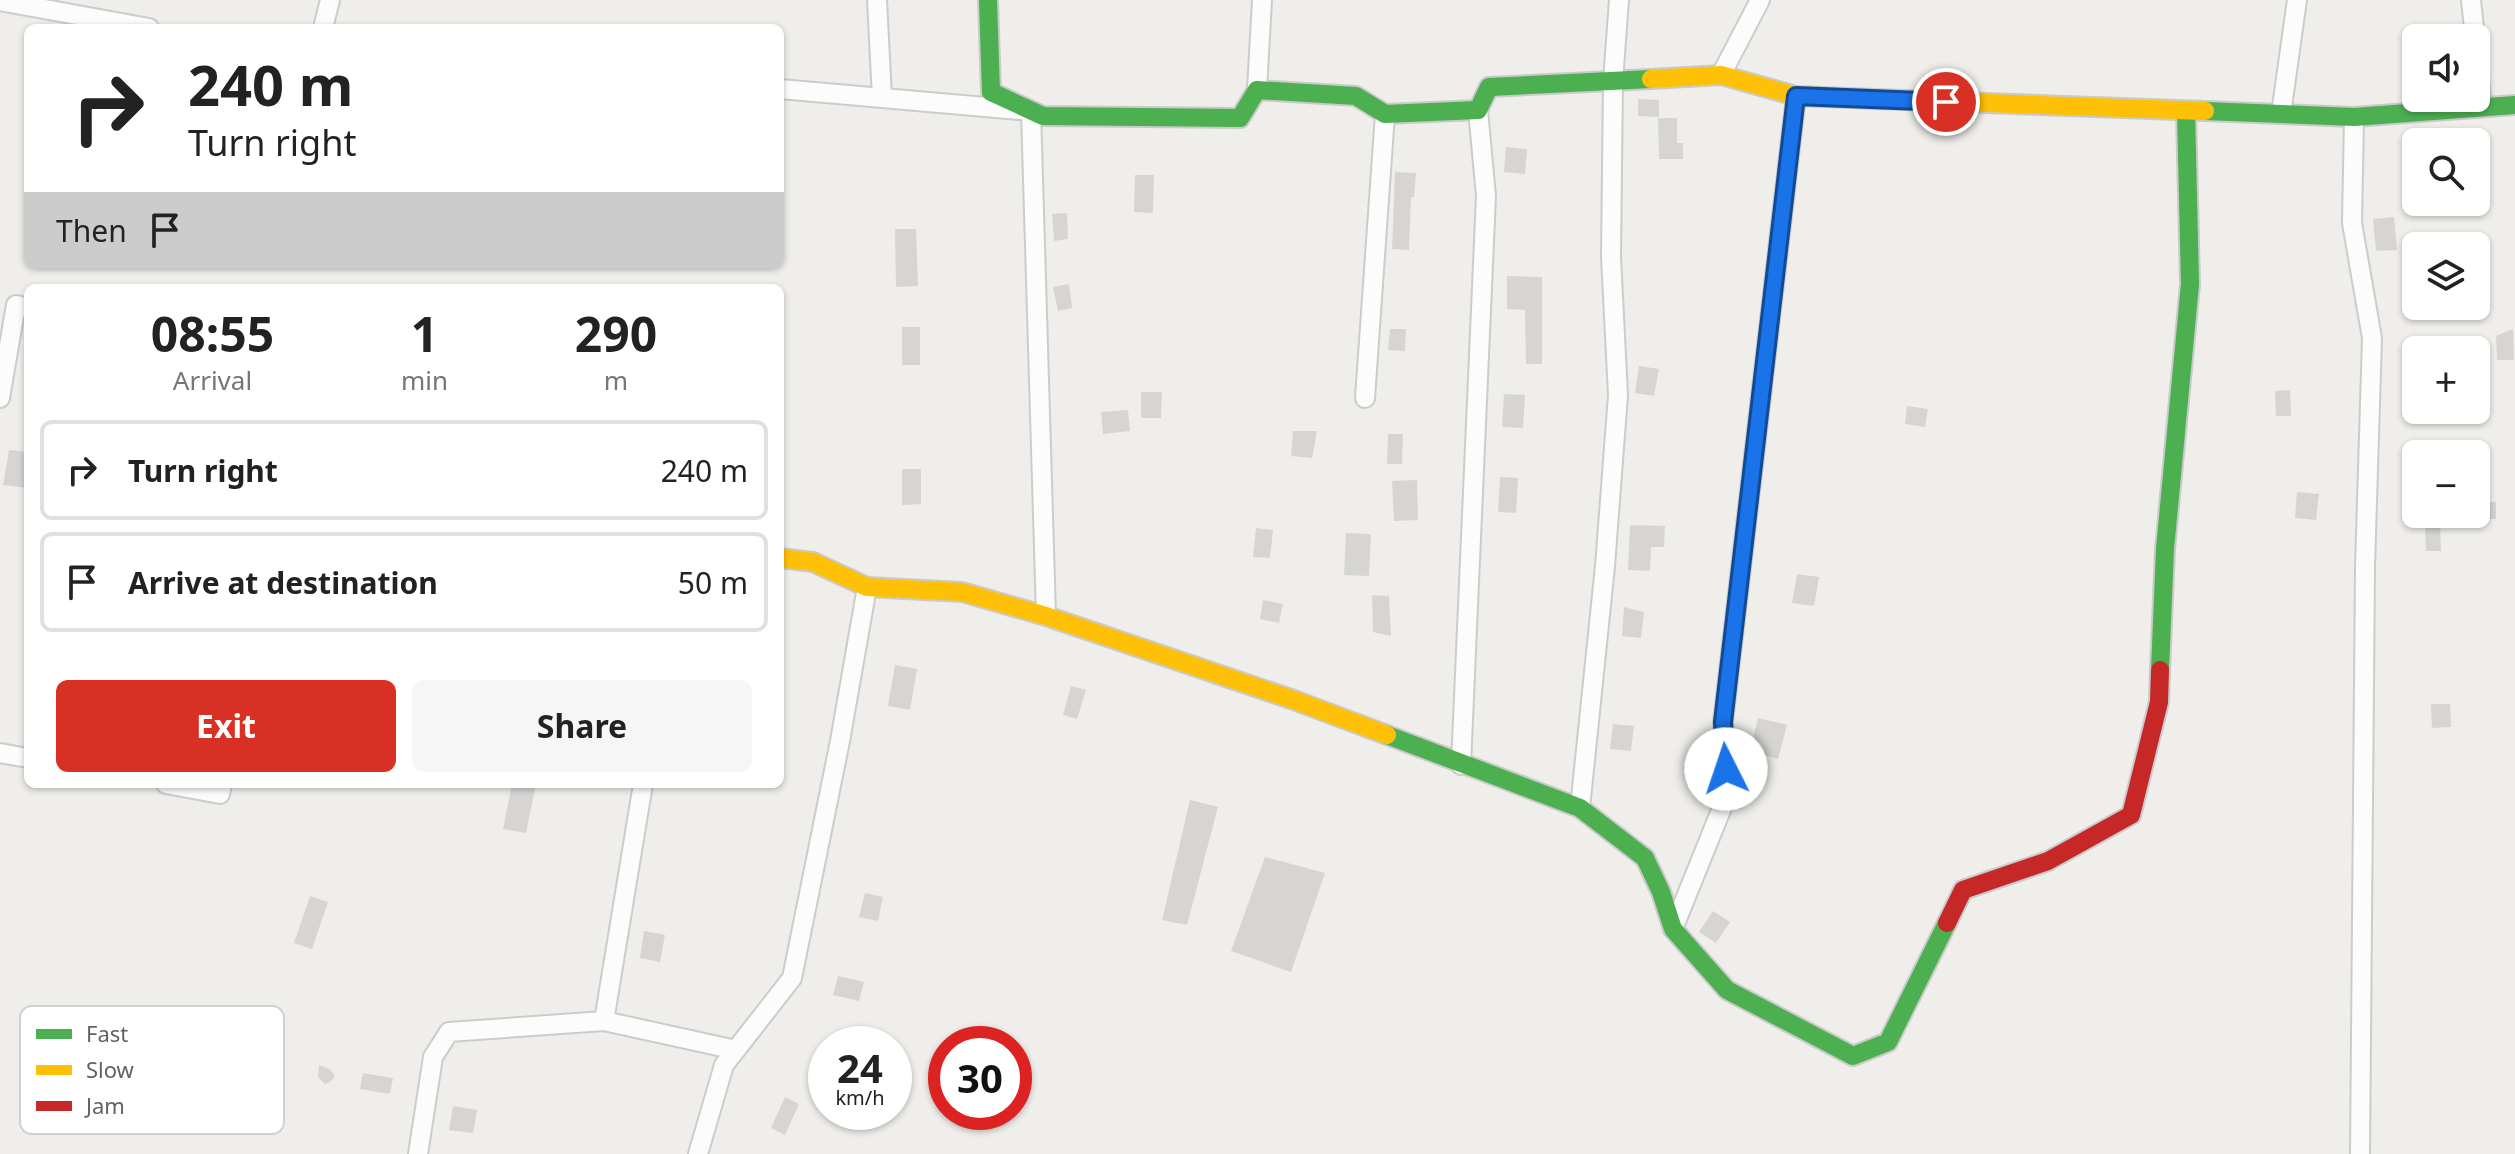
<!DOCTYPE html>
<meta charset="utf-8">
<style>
:root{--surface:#fff;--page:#f6f6f6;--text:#222;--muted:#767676;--line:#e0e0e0;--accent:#d93025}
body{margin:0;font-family:"Noto Sans",sans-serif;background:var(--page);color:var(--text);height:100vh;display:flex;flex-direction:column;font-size:30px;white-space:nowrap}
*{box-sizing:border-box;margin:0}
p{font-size:26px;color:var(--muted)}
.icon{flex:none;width:44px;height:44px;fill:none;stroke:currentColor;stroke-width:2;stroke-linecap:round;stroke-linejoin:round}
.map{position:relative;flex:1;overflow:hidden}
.panel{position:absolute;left:24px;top:284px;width:760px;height:504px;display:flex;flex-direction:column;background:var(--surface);border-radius:12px;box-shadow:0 2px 6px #0004}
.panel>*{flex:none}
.top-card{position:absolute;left:24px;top:24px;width:760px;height:244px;border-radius:12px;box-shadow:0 2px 6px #0004;background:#fff;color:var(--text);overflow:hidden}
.fabs{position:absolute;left:2402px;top:24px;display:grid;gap:16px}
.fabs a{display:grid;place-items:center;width:88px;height:88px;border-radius:12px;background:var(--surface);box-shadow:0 2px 6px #0004;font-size:40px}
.speed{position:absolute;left:808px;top:1026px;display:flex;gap:16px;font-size:40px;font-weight:700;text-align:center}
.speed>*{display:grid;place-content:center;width:104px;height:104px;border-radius:50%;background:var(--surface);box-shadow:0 2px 6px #0004;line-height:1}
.speed small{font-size:20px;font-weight:400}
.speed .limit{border:12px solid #d22;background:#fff;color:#111}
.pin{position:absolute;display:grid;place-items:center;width:68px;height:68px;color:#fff;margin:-34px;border:4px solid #fff;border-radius:50%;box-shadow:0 2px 8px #0007}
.me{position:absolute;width:88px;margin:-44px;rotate:356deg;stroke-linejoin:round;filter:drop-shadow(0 0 6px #0008)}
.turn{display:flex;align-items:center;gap:28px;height:168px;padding:0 32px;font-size:36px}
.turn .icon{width:104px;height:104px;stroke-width:2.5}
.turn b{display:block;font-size:56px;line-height:68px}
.then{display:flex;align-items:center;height:76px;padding:0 32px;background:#0003;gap:16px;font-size:30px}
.eta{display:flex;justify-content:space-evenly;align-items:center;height:136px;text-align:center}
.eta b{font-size:48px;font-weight:700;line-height:56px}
.button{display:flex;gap:16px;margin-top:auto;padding:16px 32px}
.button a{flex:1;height:92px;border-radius:12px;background:var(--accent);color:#fff;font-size:32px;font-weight:700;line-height:92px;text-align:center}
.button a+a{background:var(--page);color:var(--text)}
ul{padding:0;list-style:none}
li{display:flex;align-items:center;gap:24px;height:100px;margin:0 16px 12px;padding:0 16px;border:4px solid var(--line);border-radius:12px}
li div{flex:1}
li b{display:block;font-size:30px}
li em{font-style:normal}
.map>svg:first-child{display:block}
</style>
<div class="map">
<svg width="2515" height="1154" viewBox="0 0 2515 1154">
<rect width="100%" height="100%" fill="#efeeea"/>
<path fill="#d6d5d3" d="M1638 99 1659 100V117L1638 116Z
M1658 118H1677V143H1683V159H1659Z
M1506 147 1527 149 1525 174 1504 172Z
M1395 172 1416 173 1414 197H1411L1409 250 1392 249Z
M1135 175H1154L1153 213 1134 212Z
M1067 213 1068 239 1054 241 1052 214Z
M2394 217 2397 250 2376 251 2373 219Z
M895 229H916L918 286 896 287Z
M1507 276 1542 277V364H1526L1525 310 1507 309Z
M1069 284 1072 308 1058 311 1053 287Z
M902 327H920V365H902Z
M1390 329H1406L1405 351 1388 350Z
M2513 329 2514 360H2497L2496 336Z
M1639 366 1659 369 1654 396 1635 393Z
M2290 390 2291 416H2276L2275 391Z
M1141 392H1162L1161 418H1141Z
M1504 394 1525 395 1523 428 1502 427Z
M1907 406 1928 409 1925 427 1905 424Z
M1128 410 1130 431 1103 434 1101 412Z
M1293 431H1317L1312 458 1291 456Z
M1388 434H1403L1402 464H1387Z
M9 450 28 452V488L3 485Z
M902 469H921V504L902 505Z
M1500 477 1518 478 1516 513 1498 512Z
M1417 480 1418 520 1394 521 1392 481Z
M2297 492 2319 494 2316 520 2295 518Z
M2476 502H2496V519H2476Z
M2425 522H2440L2441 551H2426Z
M1630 525 1665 526 1664 547H1651L1650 571 1628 570Z
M1256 528 1273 530 1270 558 1253 557Z
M1346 533 1371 534 1369 576 1344 575Z
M1797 574 1819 577 1814 606 1792 603Z
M1372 595 1389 596 1391 636 1373 632Z
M1263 600 1283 604 1279 623 1260 619Z
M1624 607 1644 612 1641 638 1622 636Z
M895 665 917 669 910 710 888 706Z
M1071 686 1086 690 1077 719 1063 715Z
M2431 704H2450L2451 727 2432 728Z
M1758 718 1787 725 1778 759 1750 751Z
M1613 724 1634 726 1631 751 1610 749Z
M512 784H536L526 833 503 829Z
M1190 800 1218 807 1187 925 1162 920Z
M1265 857 1325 873 1291 972 1231 951Z
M865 893 883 897 878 921 859 917Z
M310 896 328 902 312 949 294 943Z
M1713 911 1730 922 1716 943 1699 932Z
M644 931 665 935 660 962 640 958Z
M838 976 864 982 859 1001 833 995Z
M319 1065 331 1070 335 1077 330 1082 325 1084 318 1077Z
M363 1073 393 1078 390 1094 360 1089Z
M785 1097 799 1104 785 1135 771 1128Z
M453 1106 477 1110 473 1133 449 1130Z"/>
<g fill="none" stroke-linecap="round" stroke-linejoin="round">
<defs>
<path id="street" d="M877 0 882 98
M2471 0 2475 38
M0 1 149 28
M323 28 330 0
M2476 50 2482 107
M1721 75 1760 0
M780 89 1031 111 1046 616
M1257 90 1262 0
M2281 114 2297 0
M2354 117 2352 223 2372 338 2365 567 2360 1154
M0 398 16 305 28 308
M1365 398 1385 114
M0 753 28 758
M1461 765 1486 196 1478 110
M166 784 220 794 222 784
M1580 808 1605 566 1618 395 1611 257 1613 81 1619 0
M1673 929 1728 793 1723 722 1796 96
M604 1021 643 784
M418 1154 433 1057 449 1032 604 1021 736 1050
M698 1154 724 1065 792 978 840 741 867 587"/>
<path id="fast" d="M988 0 991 92 1043 116 1240 118 1257 90 1356 96 1385 114 1478 110 1489 87 1651 79
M2205 111 2354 117 2515 105
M2160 670 2165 549 2190 284 2186 111
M1387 735 1580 808 1645 858 1661 892 1673 929 1727 990 1853 1056 1888 1042 1947 923"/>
<path id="slow" d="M1651 79 1721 75 1796 96 2205 111
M780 558 813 562 867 587 962 592 1046 616 1291 699 1387 735"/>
<path id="jam" d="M1947 923 1963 890 2048 861 2131 815 2159 702 2160 670"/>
</defs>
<use href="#street" stroke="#cbcccc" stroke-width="22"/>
<use href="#fast" stroke="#cacacb" stroke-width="22"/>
<use href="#slow" stroke="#cacacb" stroke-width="22"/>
<use href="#jam" stroke="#cacacb" stroke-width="22"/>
<use href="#street" stroke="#fdfcfc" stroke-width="18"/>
<use href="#fast" stroke="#4caf50" stroke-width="18"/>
<use href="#slow" stroke="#ffc107" stroke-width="18"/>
<use href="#jam" stroke="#c62828" stroke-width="18"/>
</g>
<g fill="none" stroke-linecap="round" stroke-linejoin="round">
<defs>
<path id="route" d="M1726 769 1723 722 1796 96 1946 102"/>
</defs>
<use href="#route" stroke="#114b97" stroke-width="20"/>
<use href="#route" stroke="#1a73e8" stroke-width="14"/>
</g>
<rect x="20" y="1006" width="264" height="128" rx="12" fill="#fff" stroke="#cfd0d2" stroke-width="2"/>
<rect x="36" y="1029" width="36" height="10" fill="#4caf50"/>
<rect x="36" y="1065" width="36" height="10" fill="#ffc107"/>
<rect x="36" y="1101" width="36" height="10" fill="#c62828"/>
<g font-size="22" fill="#5f6368">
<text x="86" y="1042">Fast</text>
<text x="86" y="1078">Slow</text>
<text x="86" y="1114">Jam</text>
</g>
</svg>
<div class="fabs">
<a><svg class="icon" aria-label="sound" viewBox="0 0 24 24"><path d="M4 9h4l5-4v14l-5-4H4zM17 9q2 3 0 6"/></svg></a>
<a><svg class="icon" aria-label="search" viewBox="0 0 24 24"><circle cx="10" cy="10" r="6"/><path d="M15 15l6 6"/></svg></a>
<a><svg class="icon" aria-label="layers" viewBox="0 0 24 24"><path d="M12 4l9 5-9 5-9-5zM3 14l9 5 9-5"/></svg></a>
<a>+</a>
<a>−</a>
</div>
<div class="speed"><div>24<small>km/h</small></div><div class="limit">30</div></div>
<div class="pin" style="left:1946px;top:102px;background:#d93025"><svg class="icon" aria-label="arrive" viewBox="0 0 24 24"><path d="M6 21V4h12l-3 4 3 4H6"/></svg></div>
<svg class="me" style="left:1726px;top:769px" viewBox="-20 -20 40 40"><circle r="19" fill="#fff"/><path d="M0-13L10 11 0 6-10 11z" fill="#1a73e8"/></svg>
<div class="top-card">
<div class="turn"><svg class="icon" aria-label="right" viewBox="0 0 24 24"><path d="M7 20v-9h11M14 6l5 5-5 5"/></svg><div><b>240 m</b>Turn right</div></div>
<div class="then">Then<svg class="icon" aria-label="arrive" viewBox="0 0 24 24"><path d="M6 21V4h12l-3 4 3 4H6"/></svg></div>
</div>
<section class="panel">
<div class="eta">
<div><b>08:55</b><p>Arrival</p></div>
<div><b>1</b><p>min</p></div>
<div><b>290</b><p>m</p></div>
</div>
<ul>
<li><svg class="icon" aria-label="right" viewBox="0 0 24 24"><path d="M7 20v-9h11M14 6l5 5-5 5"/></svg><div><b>Turn right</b></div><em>240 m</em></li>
<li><svg class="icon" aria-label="arrive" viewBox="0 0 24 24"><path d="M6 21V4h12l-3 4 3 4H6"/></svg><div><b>Arrive at destination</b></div><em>50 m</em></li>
</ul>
<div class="button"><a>Exit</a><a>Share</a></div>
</section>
</div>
